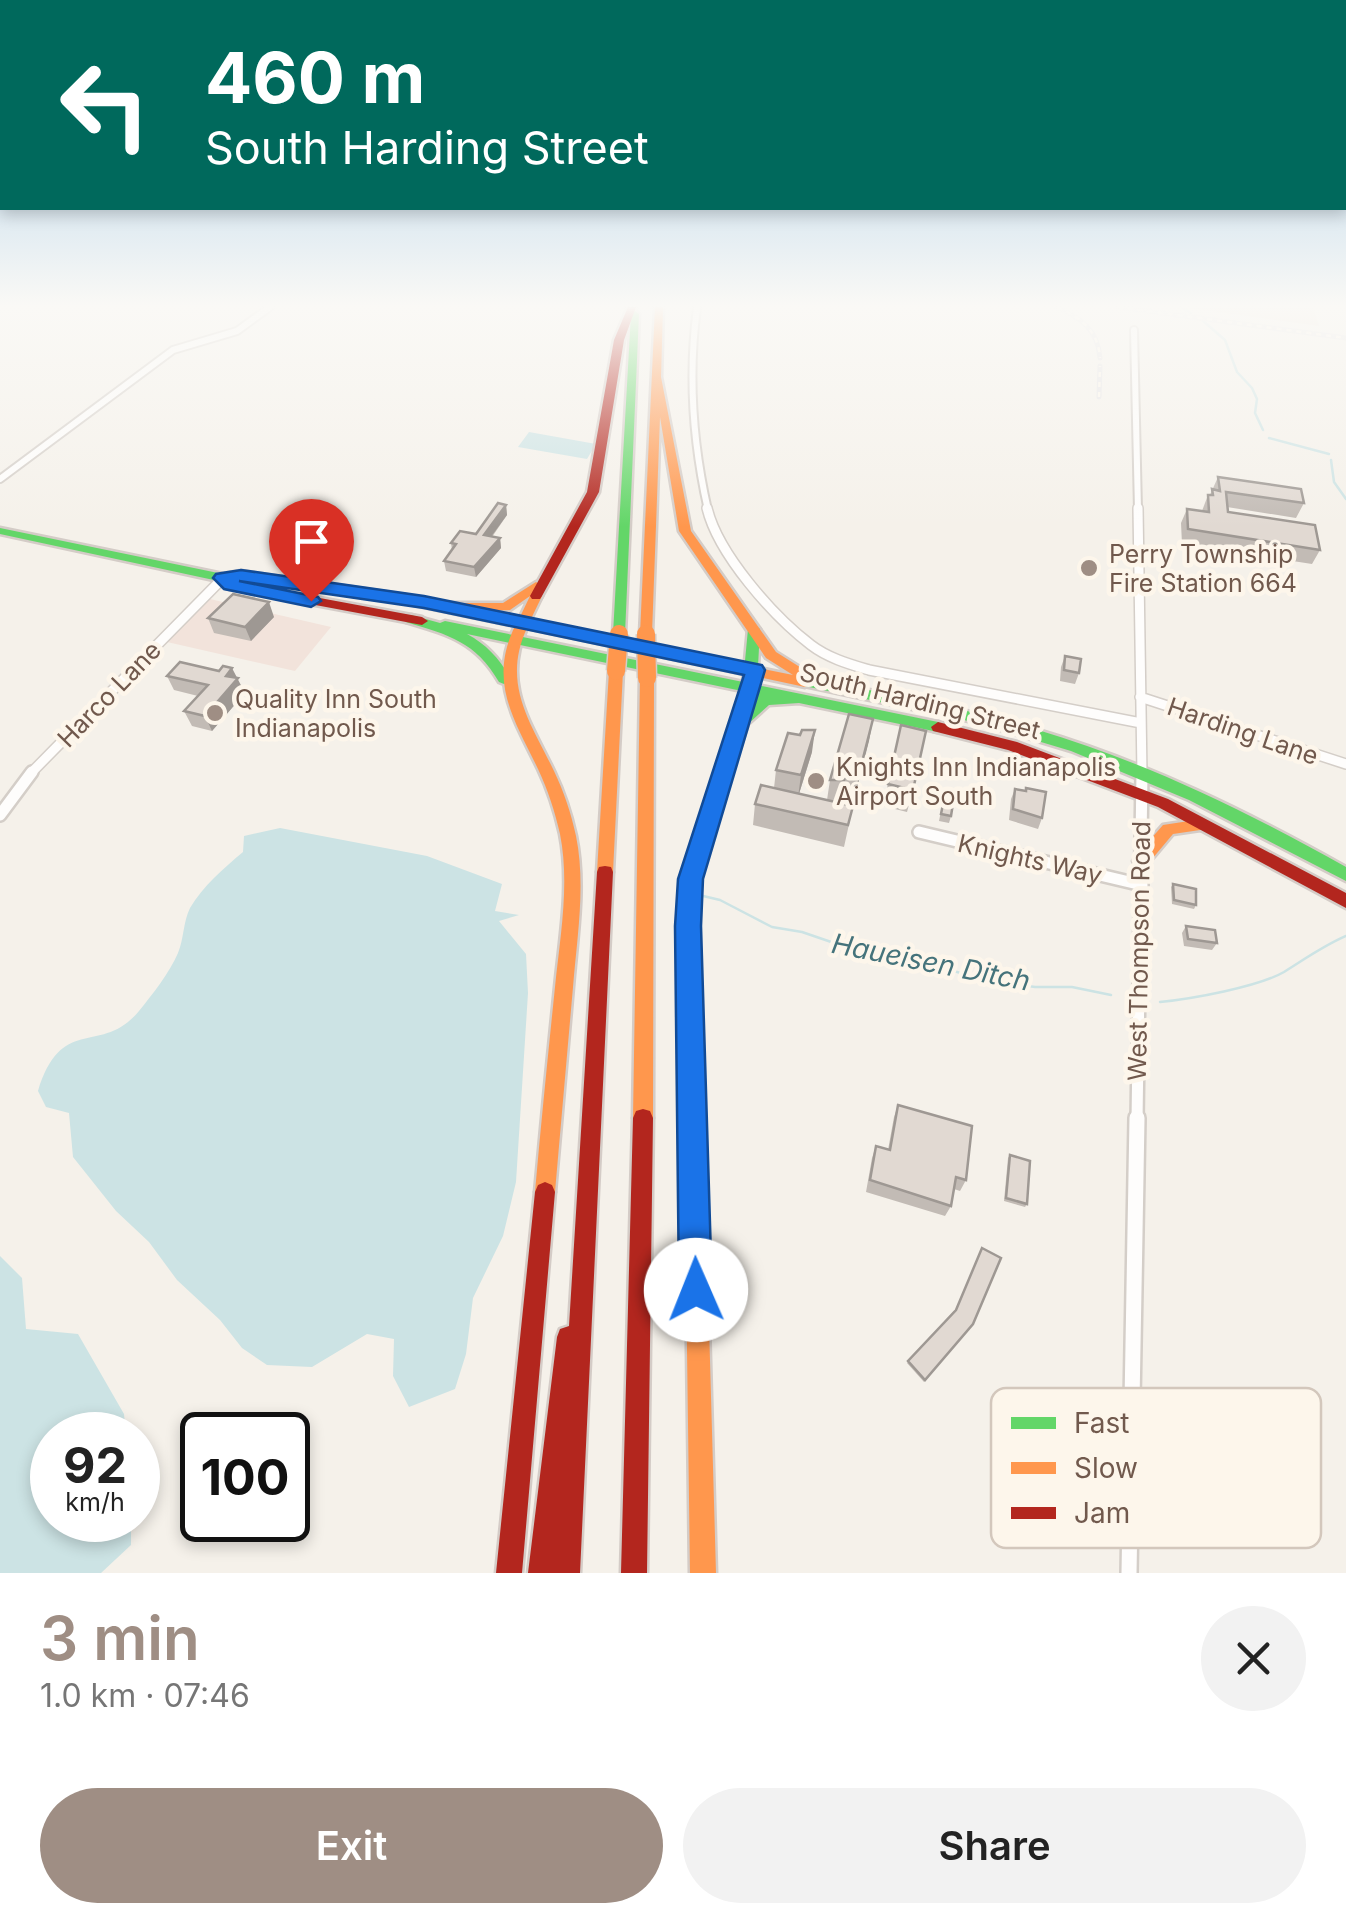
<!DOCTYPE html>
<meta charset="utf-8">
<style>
:root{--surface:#fff;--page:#f2f2f2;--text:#222;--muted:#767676;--accent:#9f8e84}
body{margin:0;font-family:Inter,sans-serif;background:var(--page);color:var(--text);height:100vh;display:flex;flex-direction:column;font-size:38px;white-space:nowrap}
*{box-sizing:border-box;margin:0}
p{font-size:32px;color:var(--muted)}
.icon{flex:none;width:55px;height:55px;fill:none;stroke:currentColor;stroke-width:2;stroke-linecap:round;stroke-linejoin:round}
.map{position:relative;height:1573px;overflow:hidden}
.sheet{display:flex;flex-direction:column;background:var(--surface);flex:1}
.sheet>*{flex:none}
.hud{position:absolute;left:0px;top:0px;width:1348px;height:210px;box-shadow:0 5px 15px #0003;background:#00695c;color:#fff;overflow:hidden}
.speed{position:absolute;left:30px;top:1412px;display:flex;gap:20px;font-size:50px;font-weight:700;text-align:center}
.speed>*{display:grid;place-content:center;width:130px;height:130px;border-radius:50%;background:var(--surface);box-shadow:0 5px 15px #0003;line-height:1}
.speed small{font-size:25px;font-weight:400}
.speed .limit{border:5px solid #111;border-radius:15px;background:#fff;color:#111}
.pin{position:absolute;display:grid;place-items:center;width:85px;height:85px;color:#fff;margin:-102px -42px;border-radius:50% 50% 50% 0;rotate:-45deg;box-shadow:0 0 10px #0007}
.pin .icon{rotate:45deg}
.me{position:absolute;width:110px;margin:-55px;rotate:359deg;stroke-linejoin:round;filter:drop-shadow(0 0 8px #0008)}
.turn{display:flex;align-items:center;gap:35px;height:210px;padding:0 40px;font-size:45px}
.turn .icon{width:130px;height:130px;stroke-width:2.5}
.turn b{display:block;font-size:70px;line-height:85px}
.round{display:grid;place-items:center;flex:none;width:105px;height:105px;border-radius:52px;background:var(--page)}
.summary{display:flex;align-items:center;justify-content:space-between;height:170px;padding:0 40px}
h1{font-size:60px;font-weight:600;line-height:75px;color:var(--accent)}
.cta{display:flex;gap:20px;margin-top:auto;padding:20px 40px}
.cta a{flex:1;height:115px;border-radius:60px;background:var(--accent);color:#fff;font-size:40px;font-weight:600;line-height:115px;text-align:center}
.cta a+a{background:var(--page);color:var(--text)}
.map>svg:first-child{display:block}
</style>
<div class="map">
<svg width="1346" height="1573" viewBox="0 0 1346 1573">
<rect width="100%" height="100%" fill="#f5f1ea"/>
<path fill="#eee3d8" d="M1187 307H1313L1319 326 1189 308Z"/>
<path fill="#f2e3db" d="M210 599 331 627 295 671 167 642Z"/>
<path fill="#cce3e4" d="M529 432 596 444 587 459 518 447Z
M280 828 427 856 502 884 495 911 519 915 499 921 526 954 528 993 516 1182 503 1236 473 1298 466 1354 455 1389 409 1407 393 1376 394 1339 367 1334 312 1367 267 1365 242 1348 220 1320 177 1280 149 1242 116 1211 73 1157 69 1113 46 1107 38 1091C62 1013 101 1057 139 1011 152 995 170 972 178 953 184 939 183 922 190 908 203 886 224 868 243 852L244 836Z
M0 1256 22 1278 26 1329 78 1334 124 1414 126 1435H52V1520H131V1545L101 1573H0Z"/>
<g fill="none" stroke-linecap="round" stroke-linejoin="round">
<path stroke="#cce3e4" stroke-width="2.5" d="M1181 307 1191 313
M1202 320 1225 340 1237 372 1252 388 1257 399 1255 413 1263 430
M1269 438 1329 454
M1331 460 1334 482 1346 499
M699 895 720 900 772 927 802 932 875 957 931 964 980 979 1035 987H1072L1111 995
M1160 1002C1191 999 1258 987 1284 972 1305 959 1323 946 1346 936"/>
<defs>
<path id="street-far3" d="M697 308C688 375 693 444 708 510
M1134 330 1138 510
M0 479 173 350 237 331 270 307"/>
<path id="street-far2" d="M707 508C718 554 773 616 811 645 828 658 849 664 869 670L1141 723
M1138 508 1142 775
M1140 697 1346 764
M29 775 223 578"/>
<path id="street-far1" d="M0 815 32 772
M919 832 1142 885
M1137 1121 1142 772"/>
<path id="street" d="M1129 1573 1137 1118"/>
<path id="fast" d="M635 311 639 314 625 634 619 638 613 634 631 314Z
M0 528 223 574 241 571 405 595 411 599 405 603 241 579 223 582 0 534Z
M411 615 440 623 445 621 743 682 748 629 754 625 760 629 757 685 938 722 945 727 938 732 799 703 769 705 748 724 728 784 721 790 714 784 733 727 742 691 467 634C487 645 499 658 511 679L504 684 499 682C476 642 449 635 406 622L405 619Z
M805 677C883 693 961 707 1038 730 1146 762 1248 812 1346 867V881L1189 800 1071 751 978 723 800 685 798 682 800 679Z"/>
<path id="slow" d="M655 307H663L661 377 691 531 776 652 803 669 839 683 841 686 834 691 812 682 805 687 527 628C501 684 531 723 554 771 564 792 571 813 576 836 586 885 577 937 573 987 567 1055 561 1124 555 1192L552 1199 545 1202 538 1199 535 1192C541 1124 548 1055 555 987 560 937 570 884 560 834 555 812 548 790 538 769 514 719 488 682 515 626L405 603 399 599 405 595 444 603H503L536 582 542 586 535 592 542 596 530 621 793 675 766 658 679 531 660 417 652 634 646 638 640 634ZM530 596 519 619 482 611 510 610Z
M616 667 623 671 613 872 611 877 605 878 599 877 597 872 609 671Z
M647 673 654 678 653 1118 650 1125 643 1127 636 1125 633 1118 640 678Z
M721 778 728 784 702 867 697 901 716 1573H690L681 901 686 867 714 784Z
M1202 819 1207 821 1210 825 1207 829 1173 834 1147 865H1135L1133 861 1135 857 1163 825Z"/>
<path id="jam" d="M628 307H636L624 340 599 492 542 596 540 599H532L530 596 587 492 614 340Z
M223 574 234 582 422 617 428 621 422 625 230 589 226 588 217 578Z
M938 722 1017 742 1168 799 1346 893V908L1158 807 1008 750 933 731 931 727Z
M605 866 611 867 613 872 580 1573H554L555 1560 554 1573H528L557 1337 560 1329 569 1326 597 872 599 867Z
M643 1109 650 1111 653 1118 647 1573H621L633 1118 636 1111Z
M545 1182 552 1185 555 1192 522 1573H496L535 1192 538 1185Z"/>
</defs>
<use href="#street-far3" stroke="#d4cec8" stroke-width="10"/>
<use href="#street-far2" stroke="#d4cec8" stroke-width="12"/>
<use href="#street-far1" stroke="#d4cec8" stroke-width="16"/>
<use href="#street" stroke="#d4cec8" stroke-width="20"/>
<use href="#fast" stroke="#d4ccc7" stroke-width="5"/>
<use href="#slow" stroke="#d4ccc7" stroke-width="5"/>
<use href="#jam" stroke="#d4ccc7" stroke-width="5"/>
<use href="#street-far3" stroke="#fefdfc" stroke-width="6"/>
<use href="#street-far2" stroke="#fefdfc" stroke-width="9"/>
<use href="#street-far1" stroke="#fefdfc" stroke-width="11"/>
<use href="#street" stroke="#fefdfc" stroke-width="15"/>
<use href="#fast" fill="#63d668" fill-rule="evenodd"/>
<use href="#slow" fill="#ff974d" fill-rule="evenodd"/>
<use href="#jam" fill="#b3261e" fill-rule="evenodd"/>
<defs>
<path id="rail" d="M1057 307C1081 318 1098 330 1100 358
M1118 307 1346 338
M1099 397 1100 366"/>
</defs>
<use href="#rail" stroke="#e4e2e4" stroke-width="5"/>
<use href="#rail" stroke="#fdf6eb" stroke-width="2.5" stroke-dasharray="5" stroke-linecap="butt"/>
<defs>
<path id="slow-bridge" d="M646 634 647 678
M616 671 619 634"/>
</defs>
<use href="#slow-bridge" stroke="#d4ccc7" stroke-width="21" stroke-linecap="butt"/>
<use href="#slow-bridge" stroke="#ff974d" stroke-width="18"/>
</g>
<path fill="#c2bbb5" d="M1218 477 1304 503 1296 518 1227 507 1228 512 1320 550 1312 564 1182 544 1181 523 1187 509 1202 511 1208 495H1210Z
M506 505 507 515 492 537 500 538 501 548 476 577 446 571 444 561 452 550 451 543 476 534Z
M274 617 251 641 214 633 208 618Z
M1065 656 1079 673 1075 684 1060 681 1061 667Z
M167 676 236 678 245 693 212 731 192 726 184 711 198 696 174 690Z
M873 719 856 792 844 789 840 802H835L853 806 844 847 753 825 755 804 774 788 776 770 812 752 799 794 827 800 830 780Z
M901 725 913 790 907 812 883 806Z
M1015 789 1042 818 1038 829 1009 820 1011 799Z
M944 796 951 816 949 823 939 821Z
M1173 884 1196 905 1194 909 1172 904 1171 887Z
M1186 926 1217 943 1212 950 1184 946 1182 933Z
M898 1105 966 1180 960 1191 954 1189 951 1206 945 1216 866 1192 872 1158 876 1146 888 1150 894 1117Z
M1010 1155 1027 1204 1025 1207 1004 1201 1008 1158Z
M954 1311 973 1324 924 1382 907 1363Z"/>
<path fill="#9e9893" d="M506 505 507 515 485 545 484 535Z
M500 538 501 548 476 577 474 567Z
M269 602 274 617 251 641 245 627Z
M232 668 245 693 212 731 205 716 226 676Z
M873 719 869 741 856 792 860 770Z
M815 730 812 752 798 797 801 775Z"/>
<path fill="#e1d9d2" stroke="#9e9893" stroke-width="2.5" d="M1218 477 1301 489 1304 503 1226 492 1228 512 1315 525 1320 550 1188 529 1187 509 1209 512 1208 495H1213L1212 489 1220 491Z
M498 503 506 505 484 535 500 538 474 567 444 561 456 544 451 543 460 531 476 534Z
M233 594 269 602 245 627 208 618Z
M1065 656 1081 659 1079 673 1064 670Z
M180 662 219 671 223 666 232 668 226 676 238 678 205 716 184 711 208 685 167 676Z
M849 714 873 719 860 770 848 767 844 780H830Z
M901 725 926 731 913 790 888 784Z
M802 730H815L801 775 776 770 788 733 800 735Z
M761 785 853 806 848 825 755 804Z
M1026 788 1046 792 1042 818 1013 809 1015 789 1026 791Z
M946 789 955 791 951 816 941 814Z
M1173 884 1196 889V905L1174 900Z
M1186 926 1215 930 1217 943 1188 939Z
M898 1105 972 1126 966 1180 956 1177 951 1206 870 1180 876 1146 890 1150Z
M1010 1155 1030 1161 1027 1204 1006 1198Z
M982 1248 1001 1258 973 1324 925 1380 908 1361 956 1310Z"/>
<linearGradient id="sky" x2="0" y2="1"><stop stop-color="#9dc7e6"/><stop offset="0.58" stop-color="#faf9f6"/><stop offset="1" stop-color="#faf9f6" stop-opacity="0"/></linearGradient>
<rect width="1346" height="527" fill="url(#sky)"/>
<path fill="#1a73e8" stroke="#114b97" stroke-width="2.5" d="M241 570 424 596 762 665 765 670 703 879 701 926 712 1290 707 1302 696 1306 684 1302 679 1290 675 926 678 879 744 675 424 608 239 581 318 597 321 601 311 607 224 589 213 578 216 574Z"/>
<g fill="#9f8e84" stroke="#fdf6eb" stroke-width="4">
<circle cx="1089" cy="568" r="10"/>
<circle cx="215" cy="713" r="10"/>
<circle cx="816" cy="781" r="10"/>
</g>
<g text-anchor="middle" stroke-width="9" stroke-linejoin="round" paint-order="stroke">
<g font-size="25" fill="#71594d" stroke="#fdf6eb" text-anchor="start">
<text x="1109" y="563">Perry Township<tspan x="1109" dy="29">Fire Station 664</tspan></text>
<text x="235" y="708">Quality Inn South<tspan x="235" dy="29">Indianapolis</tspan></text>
<text x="836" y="776">Knights Inn Indianapolis<tspan x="836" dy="29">Airport South</tspan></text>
</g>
<g font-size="25" fill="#71594d" stroke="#fdf6eb">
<text transform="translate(109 694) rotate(-46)" y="9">Harco Lane</text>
<text transform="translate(920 701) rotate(14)" y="9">South Harding Street</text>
<text transform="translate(1243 731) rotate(19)" y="9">Harding Lane</text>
<text transform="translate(1030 859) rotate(13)" y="9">Knights Way</text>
<text transform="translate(1139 951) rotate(-89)" y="9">West Thompson Road</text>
</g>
<g font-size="28" font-style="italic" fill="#45737b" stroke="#fdf6eb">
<text transform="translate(931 962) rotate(11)" y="10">Haueisen Ditch</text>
</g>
</g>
<rect x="991" y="1388" width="330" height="160" rx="15" fill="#fdf6eb" stroke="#d3c7bc" stroke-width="2.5"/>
<rect x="1011" y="1417" width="45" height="12" fill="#63d668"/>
<rect x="1011" y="1462" width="45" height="12" fill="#ff974d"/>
<rect x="1011" y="1507" width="45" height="12" fill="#b3261e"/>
<g font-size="28" fill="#71594d">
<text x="1074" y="1433">Fast</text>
<text x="1074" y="1478">Slow</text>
<text x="1074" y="1523">Jam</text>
</g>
</svg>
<div class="speed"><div>92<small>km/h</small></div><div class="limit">100</div></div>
<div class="pin" style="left:311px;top:601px;background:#d93025"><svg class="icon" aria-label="arrive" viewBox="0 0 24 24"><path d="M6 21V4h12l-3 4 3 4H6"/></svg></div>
<svg class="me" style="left:696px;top:1290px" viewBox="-20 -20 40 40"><circle r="19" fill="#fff"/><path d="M0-13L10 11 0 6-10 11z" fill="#1a73e8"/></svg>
<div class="hud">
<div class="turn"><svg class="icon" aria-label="left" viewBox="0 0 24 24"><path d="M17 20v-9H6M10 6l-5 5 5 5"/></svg><div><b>460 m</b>South Harding Street</div></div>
</div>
</div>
<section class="sheet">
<div class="summary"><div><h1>3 min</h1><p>1.0 km · 07:46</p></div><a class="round"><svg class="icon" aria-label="close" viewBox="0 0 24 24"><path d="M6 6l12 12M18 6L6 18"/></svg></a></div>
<div class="cta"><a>Exit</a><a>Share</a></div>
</section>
